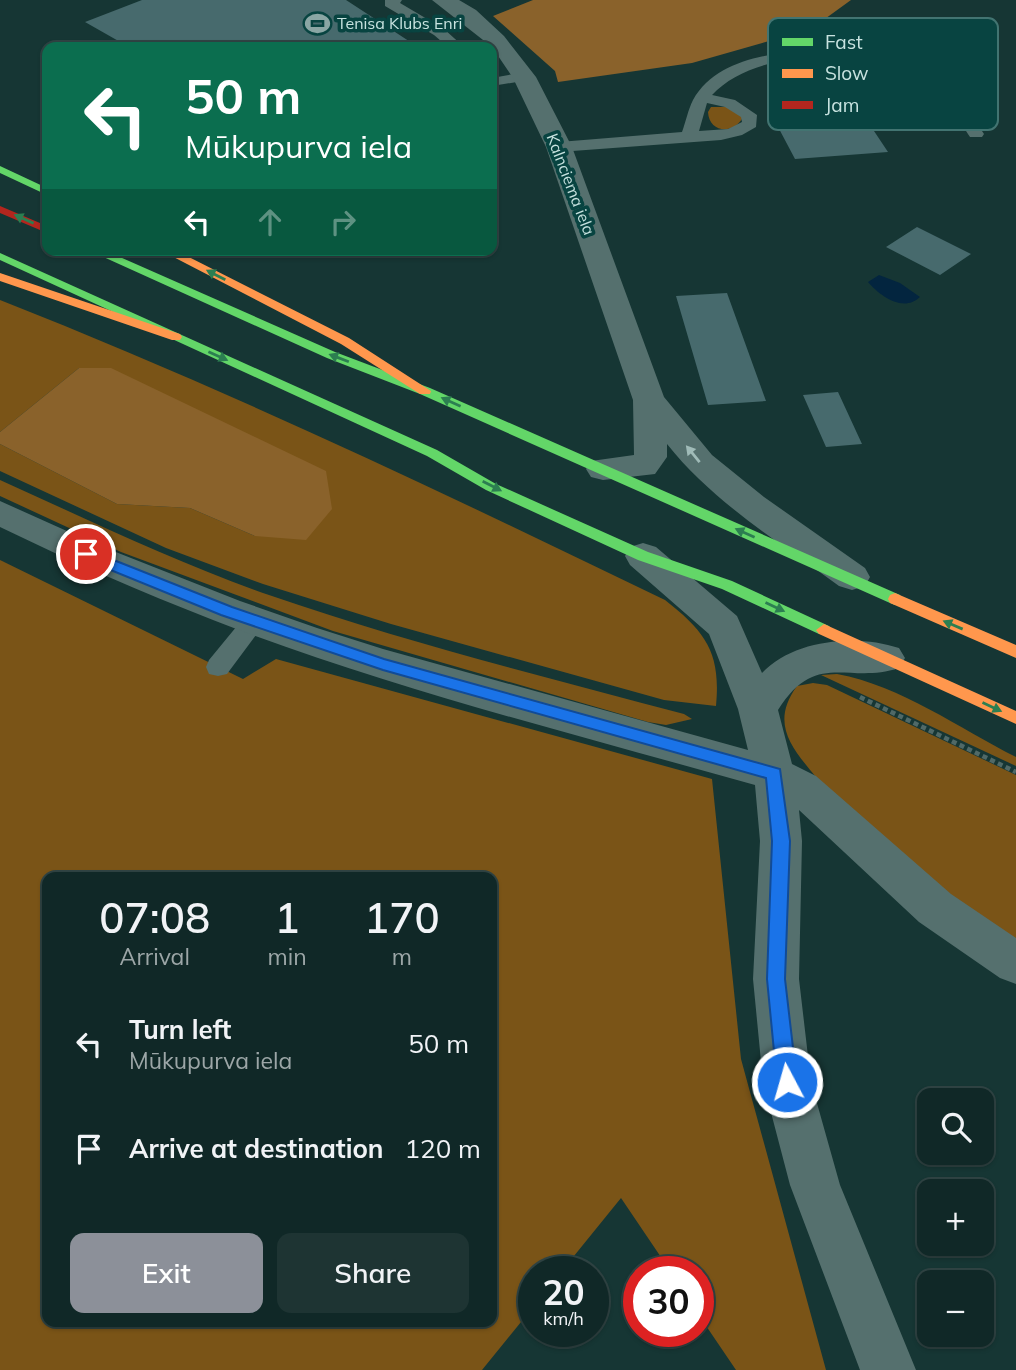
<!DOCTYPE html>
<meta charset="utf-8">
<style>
:root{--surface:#102827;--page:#1e3433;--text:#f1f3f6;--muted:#9ca6a7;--line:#304444;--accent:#8c9099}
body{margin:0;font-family:Mulish,sans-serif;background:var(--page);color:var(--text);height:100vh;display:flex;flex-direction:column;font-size:26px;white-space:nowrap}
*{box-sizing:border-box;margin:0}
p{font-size:23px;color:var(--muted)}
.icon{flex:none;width:38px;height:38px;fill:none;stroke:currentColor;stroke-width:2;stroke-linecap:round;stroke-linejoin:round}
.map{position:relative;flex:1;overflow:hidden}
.drawer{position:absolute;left:42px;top:872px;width:455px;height:455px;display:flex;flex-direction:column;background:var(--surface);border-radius:14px;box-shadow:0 2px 5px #0004,0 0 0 2px var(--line)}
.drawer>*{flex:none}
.hud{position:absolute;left:42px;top:42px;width:455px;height:214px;border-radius:14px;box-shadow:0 2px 5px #0004,0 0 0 2px var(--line);background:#0b6e4f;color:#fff;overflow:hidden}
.tools{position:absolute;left:917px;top:1088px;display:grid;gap:14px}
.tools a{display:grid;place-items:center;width:77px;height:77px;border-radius:14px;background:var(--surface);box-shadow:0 2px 5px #0004,0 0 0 2px var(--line);font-size:35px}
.speed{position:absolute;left:518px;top:1256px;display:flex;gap:14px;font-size:35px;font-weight:700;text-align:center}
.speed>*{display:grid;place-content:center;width:91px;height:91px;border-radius:50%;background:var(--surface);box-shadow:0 2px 5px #0004,0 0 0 2px var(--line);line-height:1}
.speed small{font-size:18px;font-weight:400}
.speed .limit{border:10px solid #d22;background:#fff;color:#111}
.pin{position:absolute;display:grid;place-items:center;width:60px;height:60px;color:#fff;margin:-30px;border:4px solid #fff;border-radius:50%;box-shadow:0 2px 7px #0007}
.me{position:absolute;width:77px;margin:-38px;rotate:354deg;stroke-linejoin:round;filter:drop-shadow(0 0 5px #0008)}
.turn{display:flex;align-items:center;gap:24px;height:147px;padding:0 28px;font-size:32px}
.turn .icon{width:91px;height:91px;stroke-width:2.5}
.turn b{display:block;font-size:49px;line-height:60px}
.lanes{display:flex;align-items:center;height:66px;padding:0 28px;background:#0003;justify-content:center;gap:35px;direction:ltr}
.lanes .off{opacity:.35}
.eta{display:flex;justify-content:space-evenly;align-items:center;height:119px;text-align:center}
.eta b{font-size:42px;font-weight:600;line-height:49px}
.action{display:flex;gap:14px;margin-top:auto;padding:14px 28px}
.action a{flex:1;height:80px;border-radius:14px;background:var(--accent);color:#fff;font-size:28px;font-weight:600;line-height:80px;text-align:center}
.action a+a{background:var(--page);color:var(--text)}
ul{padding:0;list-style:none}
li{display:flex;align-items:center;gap:21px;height:105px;padding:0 28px}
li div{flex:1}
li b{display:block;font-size:26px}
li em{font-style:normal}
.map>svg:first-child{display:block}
</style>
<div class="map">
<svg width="1016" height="1370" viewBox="0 0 1016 1370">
<rect width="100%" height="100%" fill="#163634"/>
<path fill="#7a5417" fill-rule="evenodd" d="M711 107H728L743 117C734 135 709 133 708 112Z
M0 300C226 389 446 494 665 600 706 632 721 653 716 706L664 700 391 624 263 584 166 548 0 471V444L117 504 190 508 255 536 79 368 0 432Z
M0 480C89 520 177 563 269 595 405 642 545 677 684 714L692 719 666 725 648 722 333 631 121 552 0 496Z
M0 560 243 679 276 659 712 779 741 1059 826 1370H736L698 1314V1272H671L621 1198 561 1272H534V1306L482 1370H0ZM47 877H492V1321H47Z
M837 674C902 686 958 728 1016 757V766L821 675Z
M813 683 827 685 1016 775V945L991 932 816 777C791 747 770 723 797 686Z"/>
<path fill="#8a622b" d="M533 0H851L811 29 692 63 558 82 555 71 493 16Z
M79 368H111L326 471 332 509 306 540 255 536 190 508 117 504 0 444V432Z"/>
<path fill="#03253f" d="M879 275 900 283 920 297C903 313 880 296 868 282Z"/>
<path fill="#476a6d" d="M142 0H346L418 47H129L85 22Z
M921 83 944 102V112L866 119 888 152 795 159 777 125 808 123 792 93Z
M917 227 971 254 940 275 886 247Z
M727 293 766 401 708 405 676 296Z
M838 392 862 444 826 447 803 395Z"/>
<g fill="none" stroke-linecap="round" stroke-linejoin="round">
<path stroke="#506967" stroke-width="2.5" stroke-dasharray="3.5 2.5" stroke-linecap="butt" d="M774 109 800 107"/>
<path stroke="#506967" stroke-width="4.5" stroke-dasharray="5 3.5" stroke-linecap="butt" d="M860 697 1016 772"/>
<path fill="#55706e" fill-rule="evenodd" d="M385 0H402L400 3 444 29 464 47H448L434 35 385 6Z
M821 50C861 52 913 54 945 82 961 96 972 116 984 134L982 137H970C958 119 947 95 927 83 872 49 758 45 712 95L735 100 757 115 756 127 742 135 721 140 559 152 551 147 559 142 682 132C686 121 688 110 693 100 717 57 777 52 821 50ZM707 103 725 107 741 117 742 122 728 129 699 131Z
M524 72 529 74 532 77 529 80 492 86V78Z
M254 612 262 615 266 621 262 627 227 674 218 676 209 674 206 667 209 660 246 615Z"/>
<path fill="#55706e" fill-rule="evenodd" d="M432 0H459L476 10 504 36 536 77 572 147 664 397 712 455 764 497 865 568 870 577 865 586 852 590 839 586C780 543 713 502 667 444V457L655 474 603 480 591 477 586 469 591 461 634 455 633 400 546 147 513 78 492 47Z
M0 501 98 545 240 601 317 628 383 649 748 750 738 709 709 634 630 565 625 556 630 547 643 543 656 547 737 616 762 673C794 639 857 634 899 648L905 658 899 668C848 685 816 649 778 710L792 764 816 776 951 894 1016 938V984L1000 978 919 922 799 810 802 841 799 979 811 1082 840 1185 916 1370H860L790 1185 763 1082 753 979 760 841 755 785C574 734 389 688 213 620 141 592 70 561 0 527Z"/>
<path fill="#63d668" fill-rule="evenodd" d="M0 166 47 188V195L0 173Z
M88 250H104L335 352 430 388 900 595 902 599 895 605 890 603 420 394 327 358Z
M0 253 437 450 496 484 648 552 732 581 829 626 832 630 829 634H819L722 589 638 560 486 490 427 456 0 260Z"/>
<path fill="#ff974d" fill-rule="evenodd" d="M160 250H175L349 338 431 391 430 394H420L341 344Z
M0 273 180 334 182 337 180 340H172L0 281Z
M895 593 1016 645V658L890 603 888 599 890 595Z
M824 624 1016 711V724L819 634 816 630Z"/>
<path fill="#b3261e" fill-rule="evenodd" d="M0 206 47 226V233L0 213Z"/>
</g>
<defs><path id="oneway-solid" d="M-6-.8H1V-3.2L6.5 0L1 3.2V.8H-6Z" transform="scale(1.75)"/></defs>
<g fill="#2c7e51">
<use href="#oneway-solid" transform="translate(24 219) rotate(-156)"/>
<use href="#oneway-solid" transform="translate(216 275) rotate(-153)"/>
<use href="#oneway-solid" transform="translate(218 356) rotate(24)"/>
<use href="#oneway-solid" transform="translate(339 358) rotate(-159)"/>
<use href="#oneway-solid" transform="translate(451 402) rotate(-156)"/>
<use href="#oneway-solid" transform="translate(492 486) rotate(27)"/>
<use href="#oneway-solid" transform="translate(745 533) rotate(-156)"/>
<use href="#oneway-solid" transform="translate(775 607) rotate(25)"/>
<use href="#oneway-solid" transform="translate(953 625) rotate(-157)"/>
<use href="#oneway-solid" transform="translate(992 707) rotate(25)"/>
</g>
<use fill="#a0bbb8" href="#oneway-solid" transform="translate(693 454) rotate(-129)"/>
<path fill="#1a73e8" stroke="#114b97" stroke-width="2" d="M86 549 232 607 384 659 780 769 790 841 785 979 797 1082 794 1089 787 1092 780 1089 777 1082 767 979 772 841 766 778 383 670 221 615 81 558 79 554 81 550Z"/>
<defs>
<symbol id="stadium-bare" viewBox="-9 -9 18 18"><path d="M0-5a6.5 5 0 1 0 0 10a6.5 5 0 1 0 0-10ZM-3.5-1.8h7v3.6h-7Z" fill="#8aa6a4" stroke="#084441" stroke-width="2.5" paint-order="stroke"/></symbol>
</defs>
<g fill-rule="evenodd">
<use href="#stadium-bare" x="300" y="6" width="35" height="35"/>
</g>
<g text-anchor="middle" stroke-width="7" stroke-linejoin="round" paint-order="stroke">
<g font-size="16" fill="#c8e3e0" stroke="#084441" text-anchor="start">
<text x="337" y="29">Tenisa Klubs Enri</text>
</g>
<g font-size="16" fill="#c8e3e0" stroke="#084441">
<text transform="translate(571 184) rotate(69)" y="6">Kalnciema iela</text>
</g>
</g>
<rect x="768" y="18" width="230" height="112" rx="10" fill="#084441" stroke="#427471" stroke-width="2"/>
<rect x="782" y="38" width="31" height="8" fill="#63d668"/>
<rect x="782" y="69" width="31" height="9" fill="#ff974d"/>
<rect x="782" y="101" width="31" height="8" fill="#b3261e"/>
<g font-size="19" fill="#c8e3e0">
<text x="825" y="49">Fast</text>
<text x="825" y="80">Slow</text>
<text x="825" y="112">Jam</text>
</g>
</svg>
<div class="tools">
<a><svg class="icon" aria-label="search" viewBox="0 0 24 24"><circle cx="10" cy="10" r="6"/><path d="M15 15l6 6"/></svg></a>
<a>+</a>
<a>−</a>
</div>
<div class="speed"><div>20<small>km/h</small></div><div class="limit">30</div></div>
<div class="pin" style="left:86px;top:554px;background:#d93025"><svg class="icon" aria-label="arrive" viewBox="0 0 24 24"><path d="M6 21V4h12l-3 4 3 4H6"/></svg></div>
<svg class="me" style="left:787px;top:1082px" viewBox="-20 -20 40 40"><circle r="17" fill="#1a73e8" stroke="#fff" stroke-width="3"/><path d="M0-11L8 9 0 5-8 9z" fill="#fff"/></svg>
<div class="hud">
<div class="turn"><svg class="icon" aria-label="left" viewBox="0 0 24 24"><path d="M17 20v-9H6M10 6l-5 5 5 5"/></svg><div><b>50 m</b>Mūkupurva iela</div></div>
<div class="lanes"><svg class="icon" aria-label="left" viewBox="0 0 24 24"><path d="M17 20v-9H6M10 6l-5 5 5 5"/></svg><svg class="icon off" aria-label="ahead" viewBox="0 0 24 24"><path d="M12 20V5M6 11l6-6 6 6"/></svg><svg class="icon off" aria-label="right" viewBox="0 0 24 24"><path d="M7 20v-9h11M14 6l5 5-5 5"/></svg></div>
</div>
<section class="drawer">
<div class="eta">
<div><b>07:08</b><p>Arrival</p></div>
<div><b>1</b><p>min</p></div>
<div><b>170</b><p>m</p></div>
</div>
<ul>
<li><svg class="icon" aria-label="left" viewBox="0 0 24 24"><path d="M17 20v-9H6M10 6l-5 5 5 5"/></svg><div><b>Turn left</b><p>Mūkupurva iela</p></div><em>50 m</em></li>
<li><svg class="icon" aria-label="arrive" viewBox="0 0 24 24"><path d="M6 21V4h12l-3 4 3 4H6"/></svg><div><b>Arrive at destination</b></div><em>120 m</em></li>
</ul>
<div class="action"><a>Exit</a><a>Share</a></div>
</section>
</div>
